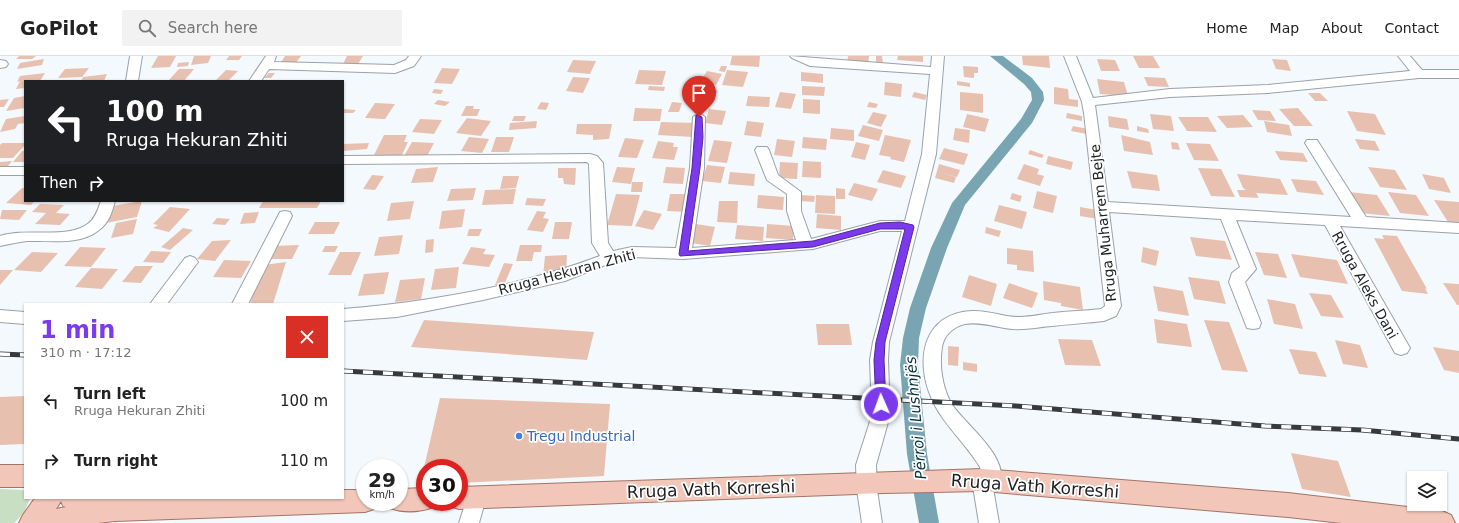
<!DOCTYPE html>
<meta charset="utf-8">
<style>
:root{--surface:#fff;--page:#f2f2f2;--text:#222;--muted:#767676;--line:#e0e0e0;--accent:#7c3aed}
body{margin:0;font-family:"DejaVu Sans",sans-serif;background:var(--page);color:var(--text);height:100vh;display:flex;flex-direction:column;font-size:15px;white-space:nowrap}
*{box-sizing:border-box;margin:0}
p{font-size:13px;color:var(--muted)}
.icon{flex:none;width:22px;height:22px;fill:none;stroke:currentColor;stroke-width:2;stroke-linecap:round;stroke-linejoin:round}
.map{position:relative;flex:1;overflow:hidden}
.sheet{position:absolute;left:24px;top:247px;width:320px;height:196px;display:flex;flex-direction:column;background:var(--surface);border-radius:0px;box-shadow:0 1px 3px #0004}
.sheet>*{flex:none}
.hud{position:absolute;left:24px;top:24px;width:320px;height:122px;border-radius:0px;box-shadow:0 1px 3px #0004;background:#202124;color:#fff;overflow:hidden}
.fabs{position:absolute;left:1407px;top:415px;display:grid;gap:8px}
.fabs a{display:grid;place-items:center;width:40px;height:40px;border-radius:0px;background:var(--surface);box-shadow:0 1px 3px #0004;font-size:20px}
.speed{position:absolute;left:356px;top:403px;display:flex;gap:8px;font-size:20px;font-weight:700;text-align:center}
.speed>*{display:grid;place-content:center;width:52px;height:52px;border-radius:50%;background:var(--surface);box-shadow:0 1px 3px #0004;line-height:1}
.speed small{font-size:10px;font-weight:400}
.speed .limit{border:6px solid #d22;background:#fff;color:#111}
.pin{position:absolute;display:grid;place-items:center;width:34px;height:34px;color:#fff;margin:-41px -17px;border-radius:50% 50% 50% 0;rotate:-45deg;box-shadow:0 0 4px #0007}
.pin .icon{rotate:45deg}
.me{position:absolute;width:44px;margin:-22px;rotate:358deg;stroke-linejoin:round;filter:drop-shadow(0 0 3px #0008)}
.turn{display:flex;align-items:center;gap:14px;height:84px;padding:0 16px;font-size:18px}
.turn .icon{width:52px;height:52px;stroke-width:2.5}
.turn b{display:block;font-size:28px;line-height:34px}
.then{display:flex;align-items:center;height:38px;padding:0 16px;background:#0003;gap:8px;font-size:15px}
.round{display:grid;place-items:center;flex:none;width:42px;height:42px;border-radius:0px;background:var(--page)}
.head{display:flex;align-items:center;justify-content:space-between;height:68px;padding:0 16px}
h1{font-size:24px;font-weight:600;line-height:30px;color:var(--accent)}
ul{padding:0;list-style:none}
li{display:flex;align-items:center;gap:12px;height:60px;padding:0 16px}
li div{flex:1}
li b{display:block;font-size:15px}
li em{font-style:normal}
header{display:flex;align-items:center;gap:24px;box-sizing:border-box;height:56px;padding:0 20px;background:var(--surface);border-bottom:1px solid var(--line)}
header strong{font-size:19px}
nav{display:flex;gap:22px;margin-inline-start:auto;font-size:14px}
.search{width:280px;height:36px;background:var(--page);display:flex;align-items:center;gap:10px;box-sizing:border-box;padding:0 14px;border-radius:0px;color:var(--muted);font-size:15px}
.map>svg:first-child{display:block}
</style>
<header>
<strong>GoPilot</strong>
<div class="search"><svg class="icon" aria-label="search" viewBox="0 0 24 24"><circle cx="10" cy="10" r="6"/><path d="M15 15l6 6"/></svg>Search here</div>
<nav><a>Home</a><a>Map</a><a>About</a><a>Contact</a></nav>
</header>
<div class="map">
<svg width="1459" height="467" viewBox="0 0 1459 467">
<rect width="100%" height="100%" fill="#f4f9fe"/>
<path fill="#c9dfc3" d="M0 433 23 434 25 435V442H30L24 457 14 467H0Z"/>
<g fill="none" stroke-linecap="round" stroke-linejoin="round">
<path fill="#78a5b1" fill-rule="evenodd" d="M990 0H1003L1032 22 1043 36 1044 44 1032 67 965 149 947 192 926 252 919 282 918 309 927 398 939 467H919L907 398 900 309 903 282 910 252 931 192 952 147 1021 63 1032 44 1031 36 1024 28Z"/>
</g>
<path fill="#e8c0af" d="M19 0H36L32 3H16Z
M158 0H176L170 11 151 12Z
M194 0H211L208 7 191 9Z
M229 0H242L239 4H226Z
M285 0H301L295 8H280Z
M347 0H363L358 8H343Z
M732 0H760L759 11 730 9Z
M848 0H869L868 10 847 8Z
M876 0H882L883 7H876Z
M898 0H923V6L897 4Z
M1022 0H1049L1050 12 1023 9Z
M1133 0H1153L1160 12H1139Z
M44 3 42 9 17 13 20 7Z
M1097 3 1115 4 1120 15H1101Z
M1272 3 1287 4 1291 15 1276 13Z
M573 4 596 5 590 18 567 16Z
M189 6 188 10 177 11 178 7Z
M721 10H727L725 16 719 15Z
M963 10 978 11V17H974V22L964 21Z
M89 12 82 21 58 22 65 13Z
M442 12 460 13 452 28 434 27Z
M179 13H194L184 25H168Z
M226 14 238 15 228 25 216 24Z
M639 14 666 15 662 29 635 28Z
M727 14 748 16 743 31 722 29Z
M707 15 722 18 716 29 700 26Z
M801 16 823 18V27L801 25Z
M45 17 40 25H25V32L16 33 20 25 17 26 20 20Z
M269 17H275L271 22H264Z
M107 18 104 25H81L83 21Z
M573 21 590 22 583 37 566 35Z
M1144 21 1165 22 1169 31 1148 30Z
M1097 23 1124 26 1128 40 1100 38Z
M957 25 970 27V31L957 29Z
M885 26 902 28 901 41 884 39Z
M649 30 665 31 664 35 648 34Z
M802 30 825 31 824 40 802 39Z
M698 31 718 35 711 43 692 38Z
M1054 31 1068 33 1069 43 1078 44V51L1054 48Z
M434 33 443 34 441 38 432 37Z
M780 36 796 38 791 53 775 51Z
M914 36 927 39 925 44 912 41Z
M960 36 983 38V57L960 54Z
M1308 37H1320L1328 45H1315Z
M25 40V52L6 55 14 42Z
M748 40 770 41 769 51 746 50Z
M9 43 4 51H0V44Z
M803 43 820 44V58L803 57Z
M438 44 450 46 445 50 434 48Z
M541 46 549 47 546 54 537 53Z
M672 46 682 47 679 56H668Z
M869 46 878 48 876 52 867 51Z
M375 47 395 48 385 63 365 62Z
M466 50H474L473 53H480L477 60H461Z
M635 52 662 53 660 65H633Z
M1298 52 1313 70H1294L1279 53Z
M343 53 356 54 353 57H343Z
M709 53 726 55 722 69 705 67Z
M1252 54 1270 55 1276 65 1258 64Z
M1347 55 1375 58 1386 79 1357 75Z
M873 56 887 59 881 71 867 67Z
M1067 57 1082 60V65L1066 62Z
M967 58 989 63 985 76 963 71Z
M1150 58 1171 60 1174 75 1153 73Z
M1243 59 1253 71 1227 72 1217 60Z
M25 60V67L18 68 15 73 0 76 6 63Z
M514 60H526L524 65H512Z
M1108 60 1127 63 1129 74 1109 71Z
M1178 61H1208L1217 76 1187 75Z
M467 62 491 65 481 80 456 77Z
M420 63 442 64 434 78 412 76Z
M537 65 536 72 509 74 510 67Z
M747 65 764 67 761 81 744 79Z
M1264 65 1289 69 1292 80 1267 76Z
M661 66 696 67 693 81 658 79Z
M577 68H612L609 83 593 84V79L576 78Z
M863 69 883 74 879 85 858 80Z
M1073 70 1088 73 1087 78 1071 75Z
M1137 70 1148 73 1149 77 1137 75Z
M831 72 854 74V85L830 83Z
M955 72 970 74 969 87 953 84Z
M384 79H407L404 86H408L402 99H374Z
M885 79 911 84 904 106 890 103 891 101 879 99Z
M1121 79 1150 86 1153 99 1124 95Z
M469 81 489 83 482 97 461 95Z
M496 81H514L509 96H491Z
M803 81 827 83 826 94 802 92Z
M625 82 644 84 637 102 618 101Z
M777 83 795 85 792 101 774 99Z
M1355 83 1375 85 1380 95 1360 93Z
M714 84 732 86 727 107 708 105Z
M658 85 674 87 673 91H678L674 104 652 102Z
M412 86 434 87 426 102H403Z
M856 86 870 89 865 104 851 101Z
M1171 86 1178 87 1180 94 1172 93Z
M2 87H25V89L13 102H0V89Z
M369 87 367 93 343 95V88Z
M1186 87 1210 88 1219 105 1194 104Z
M944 92 968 98 964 109 939 103Z
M1030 94 1044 99 1042 102 1028 98Z
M22 95H25V106H13Z
M1275 95 1303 97 1308 106 1280 104Z
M1048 100 1073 106 1071 114 1046 108Z
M12 105 8 110H0V106Z
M803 105 821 106V122L802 121Z
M780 106 798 107 797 123 779 122Z
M939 108 960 114 957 121 939 116 956 121 954 127 935 122Z
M1024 108 1039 113 1037 118 1044 120 1040 130 1017 123Z
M707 109 725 111 721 127 702 125Z
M438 111 433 126 411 127 416 113Z
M617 111 635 112 631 128 612 126Z
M666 111 685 112 683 128 663 127Z
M1368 111 1395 114 1407 134 1380 131Z
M558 112H576L575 129 564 128 563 122H558Z
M1198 112 1221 113 1235 141 1211 140Z
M883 114 906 120 901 132 877 126Z
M1127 115 1157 119 1160 135 1132 132Z
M730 116 755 118 754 130 728 128Z
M1237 118 1280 123 1288 139 1256 137 1259 142 1240 141 1237 134H1246L1243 132Z
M1422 118 1444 122 1451 137 1429 133Z
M372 119 384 120 375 134 363 133Z
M503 120H519L516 132 500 133Z
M1291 123 1316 125 1324 139 1297 136Z
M632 126H643L642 136H631Z
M854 127 878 133 872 145 848 139Z
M22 132H25V145H35L31 149 6 147Z
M476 132 473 144 447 145 451 133Z
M836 132 845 133V143H836Z
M516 133 513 148 482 149 485 134Z
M1037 135 1057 140 1053 157 1033 152Z
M1348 136 1377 139 1390 160 1360 157Z
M1388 136 1416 139 1429 160 1400 157Z
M1012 137 1022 140 1020 146 1010 143Z
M616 138 640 139 632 170 607 169Z
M670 138H690L687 156 667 155Z
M758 139 784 141 783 154 757 152Z
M801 139 815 140 814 146 800 145Z
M816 139 835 140V158L815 157Z
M527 142 546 143 543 150 525 149Z
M1434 144 1459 146V167L1448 166Z
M142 145 137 161 106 167 112 150Z
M263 145H321L317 152H259Z
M414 145 410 163 387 165 391 147Z
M719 145H738L737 167 717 166Z
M40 148 64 149 56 157 70 158 60 169 35 168 46 157 32 156Z
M999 149 1027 156 1022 173 994 165Z
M170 151 190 153 169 176 153 172 158 169 153 168Z
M1080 151 1097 154 1098 163 1080 160Z
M465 153 462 171 439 173 442 155Z
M2 154H27L19 164 0 163Z
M644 154 662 158 653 174 635 170Z
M537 155 546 156 543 162 549 163 543 176 527 174Z
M259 156 255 167 240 168 244 157Z
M817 158 841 160V174L816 172Z
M217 162 230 163 225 169 212 168Z
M137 163 133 178 111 182 116 167Z
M315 166H340L334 178H308Z
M555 166H572L569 183H552Z
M696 168 715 171 710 190 691 187Z
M767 168 794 170 793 184 766 182Z
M737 169 764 171 763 185 735 183Z
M986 171 1001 175 999 181 985 177Z
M183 172 193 174 170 194 161 191Z
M469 173H482L479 180H467Z
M403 179 399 198 374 200 379 181Z
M1382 179 1397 180 1427 233 1425 232 1428 238 1402 235 1374 182 1384 183Z
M1190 181 1225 185 1232 204 1196 200Z
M434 183 433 196 425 197 426 184Z
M231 184 215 205 197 203 212 185Z
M299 189 292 203H266L273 190Z
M520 189H542L541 196H534L532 205H516Z
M325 190H338L335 196H322Z
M80 191 106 192 91 211 64 210Z
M471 191 486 193 483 198 495 199 489 211 462 208Z
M1143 191 1159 195 1156 210 1141 206Z
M1007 192 1033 195 1034 216 1017 214V209L1007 208Z
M151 195 171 196 163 207 143 206Z
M32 196 58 197 41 216 14 214Z
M340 196H361L351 219H328Z
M1255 196 1278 198 1287 222 1264 219Z
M1291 198 1337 204 1348 228 1300 221Z
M567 199 566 218 543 220 545 200Z
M224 204 251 205 241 222 213 221Z
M286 206 273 248H250L264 209Z
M504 207 513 208 504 229H495Z
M135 210H153L141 227 122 226Z
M459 211 456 232 431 234 435 213Z
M91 212 118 213 102 233 75 231Z
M0 214H13L0 229Z
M389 216 384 238 358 240 364 218Z
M969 219 997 228 991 250 962 241Z
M1188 221 1219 225 1226 248 1194 243Z
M425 222 421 243 395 246 400 224Z
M1043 225 1080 231 1083 254 1061 250V247L1044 244Z
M1009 227 1038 237 1032 252 1003 242Z
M1443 227 1459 228V249H1457Z
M1153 230 1183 235 1189 260 1158 255Z
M1309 237 1331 239 1344 262 1321 260Z
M1267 243 1295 248 1303 273 1274 268Z
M1154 263 1187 268 1192 291 1157 287Z
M424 264 594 276 587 304 411 291Z
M1204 264 1229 266 1248 316 1222 314Z
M816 268H849L852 289H818Z
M1058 283 1092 284 1101 310 1065 309Z
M1335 284 1360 289 1368 312 1343 308Z
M948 290 959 291 958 310 948 309Z
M1433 291 1459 295V317L1444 314Z
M1289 293 1316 296 1327 321 1299 318Z
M963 306 977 308V316L963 314Z
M25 340V388L0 389V341Z
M440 342 610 348 604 420 459 427V412H425V429H420Z
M1291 397 1338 405 1351 441 1302 433Z"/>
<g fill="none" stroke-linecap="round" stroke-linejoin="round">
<defs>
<path id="minor" d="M130 0H142L138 25H126Z
M266 0H276L274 6 394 9 406 4 409 0H421L414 10 395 17 269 13 261 25H249Z
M790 0 931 11 932 0H944L936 98 889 286 888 304 890 359 876 409 877 434 882 467H862L857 434 856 409 872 359 870 304 873 286 902 175H880L813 193 683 203 632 201 613 206 565 225 483 244 397 261 343 265V253C428 246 520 230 600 200L592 187 589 108 587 106 343 108V100L590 98 597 100 603 107 608 187 613 195 632 191 676 192 690 112 693 61 699 57 705 61 704 112 692 192 796 184 787 155V138L767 124 755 94 757 91H767L769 94 778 119 801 136V155L811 183 880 165H905L922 98 930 18 810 10 792 2Z
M1064 0H1076L1093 42 1170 33 1268 29 1410 15 1398 0H1410L1422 14H1459V22H1419L1268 37 1170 41 1095 49 1108 146 1351 161 1305 87 1307 84H1317L1366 161 1459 167V177L1340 170 1410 292 1407 297 1401 299 1395 297 1325 169 1236 164 1256 213 1245 226 1261 267 1259 272 1253 273 1247 272 1245 267 1229 226 1232 217 1240 211 1221 163 1109 156 1121 250 1116 260 1104 265C1087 267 1070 268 1052 270 1039 271 1026 274 1013 273 997 272 981 265 965 268 953 271 944 279 942 291 939 309 942 330 951 347 964 368 1012 402 999 430L993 432 999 467H979L972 424 975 418 981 416 980 411C965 386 942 368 931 341 915 304 923 257 972 255 988 254 1003 261 1020 261 1031 261 1042 258 1053 257 1069 255 1085 255 1101 253L1105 250 1084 57 1082 46Z
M0 4 6 5 8 8 6 11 0 12Z
M0 111H25V119H0Z
M101 145H115C112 156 109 167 99 174 80 190 50 184 27 185 18 186 9 188 0 190V180C26 171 69 184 89 167 96 161 98 153 101 145Z
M285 155 290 156 292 160 248 248H232L278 160 280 156Z
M190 200 195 202 198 206 167 248H150L185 202Z
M0 254 25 256V268L0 266Z
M476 433 483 436 486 442 479 467H459L469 436Z"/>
<path id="major" d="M0 409H25V431H0Z
M982 413 1288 437 1442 455 1451 459 1455 467H1342L1288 461 982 435 884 437 459 453 450 450 448 446H459V431Z
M425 432V446H436L434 451C420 456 404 457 390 452L387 446H399V433Z
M343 434H365V446H377L374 453 365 456 115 465 98 467H19L23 459 35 442H343ZM61 445 63 450 66 451 56 453Z"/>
</defs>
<use href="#minor" stroke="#9aa1a9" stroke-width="2"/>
<use href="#major" stroke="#a27466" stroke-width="2"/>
<use href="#minor" fill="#fff" fill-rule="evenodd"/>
<use href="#major" fill="#f2c7b9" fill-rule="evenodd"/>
<defs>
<path id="rail" d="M0 298 25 299
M343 315 1016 350 1265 370 1362 374 1459 383"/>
</defs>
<use href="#rail" stroke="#373a3d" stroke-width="5"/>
<use href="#rail" stroke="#fff" stroke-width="3.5" stroke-dasharray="10" stroke-linecap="butt"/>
</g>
<path fill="#7c3aed" stroke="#51269a" d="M696 59 702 61 703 81 700 112 688 195 813 185 880 167 900 166 913 169 914 171 885 286 884 304 886 348 885 351H878L876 348 874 304 876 286 905 173H880L813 191 680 200 679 198 692 112Z"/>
<circle fill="#3f7fe0" stroke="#fff" stroke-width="1.5" cx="519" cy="380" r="4"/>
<g text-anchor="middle" stroke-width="3.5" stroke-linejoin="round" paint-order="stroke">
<g font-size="14" fill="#1d2023" stroke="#fff">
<text transform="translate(1103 167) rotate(-96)" y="5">Rruga Muharrem Bejte</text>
<text transform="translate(567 216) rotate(-15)" y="5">Rruga Hekuran Zhiti</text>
<text transform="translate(1365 229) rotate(61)" y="5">Rruga Aleks Dani</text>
</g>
<g font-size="14" fill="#366cbe" stroke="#fff" text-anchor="start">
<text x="527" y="385">Tregu Industrial</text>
</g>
<g font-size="15" font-style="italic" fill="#05323c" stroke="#fff">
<text transform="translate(916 362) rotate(-95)" y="5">Përroi i Lushnjës</text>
</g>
<g font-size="17" fill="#1d2023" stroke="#fff">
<text transform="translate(1035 430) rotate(4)" y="6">Rruga Vath Korreshi</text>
<text transform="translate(711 433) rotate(-2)" y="6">Rruga Vath Korreshi</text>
</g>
</g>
</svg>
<div class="fabs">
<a><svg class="icon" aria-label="layers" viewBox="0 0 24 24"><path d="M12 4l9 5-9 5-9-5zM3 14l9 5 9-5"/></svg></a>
</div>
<div class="speed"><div>29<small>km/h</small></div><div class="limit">30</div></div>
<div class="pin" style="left:699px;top:61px;background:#d93025"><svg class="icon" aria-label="arrive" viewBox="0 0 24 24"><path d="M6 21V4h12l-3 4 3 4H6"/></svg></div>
<svg class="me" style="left:881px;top:348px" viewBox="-20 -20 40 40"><circle r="17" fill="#7c3aed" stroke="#fff" stroke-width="3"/><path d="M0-11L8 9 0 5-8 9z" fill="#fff"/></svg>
<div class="hud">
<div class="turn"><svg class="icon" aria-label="left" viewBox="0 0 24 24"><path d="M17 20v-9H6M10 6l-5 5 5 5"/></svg><div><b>100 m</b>Rruga Hekuran Zhiti</div></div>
<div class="then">Then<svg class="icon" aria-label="right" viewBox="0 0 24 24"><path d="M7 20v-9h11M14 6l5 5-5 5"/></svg></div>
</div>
<section class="sheet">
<div class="head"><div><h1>1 min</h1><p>310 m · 17:12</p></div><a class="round" style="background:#d93025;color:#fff"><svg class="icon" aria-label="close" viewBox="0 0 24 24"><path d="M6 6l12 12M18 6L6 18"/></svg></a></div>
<ul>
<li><svg class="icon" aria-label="left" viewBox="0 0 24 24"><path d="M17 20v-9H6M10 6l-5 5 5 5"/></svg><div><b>Turn left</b><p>Rruga Hekuran Zhiti</p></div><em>100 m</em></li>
<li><svg class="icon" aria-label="right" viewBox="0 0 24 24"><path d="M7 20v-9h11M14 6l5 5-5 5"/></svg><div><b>Turn right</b></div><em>110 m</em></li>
</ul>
</section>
</div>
